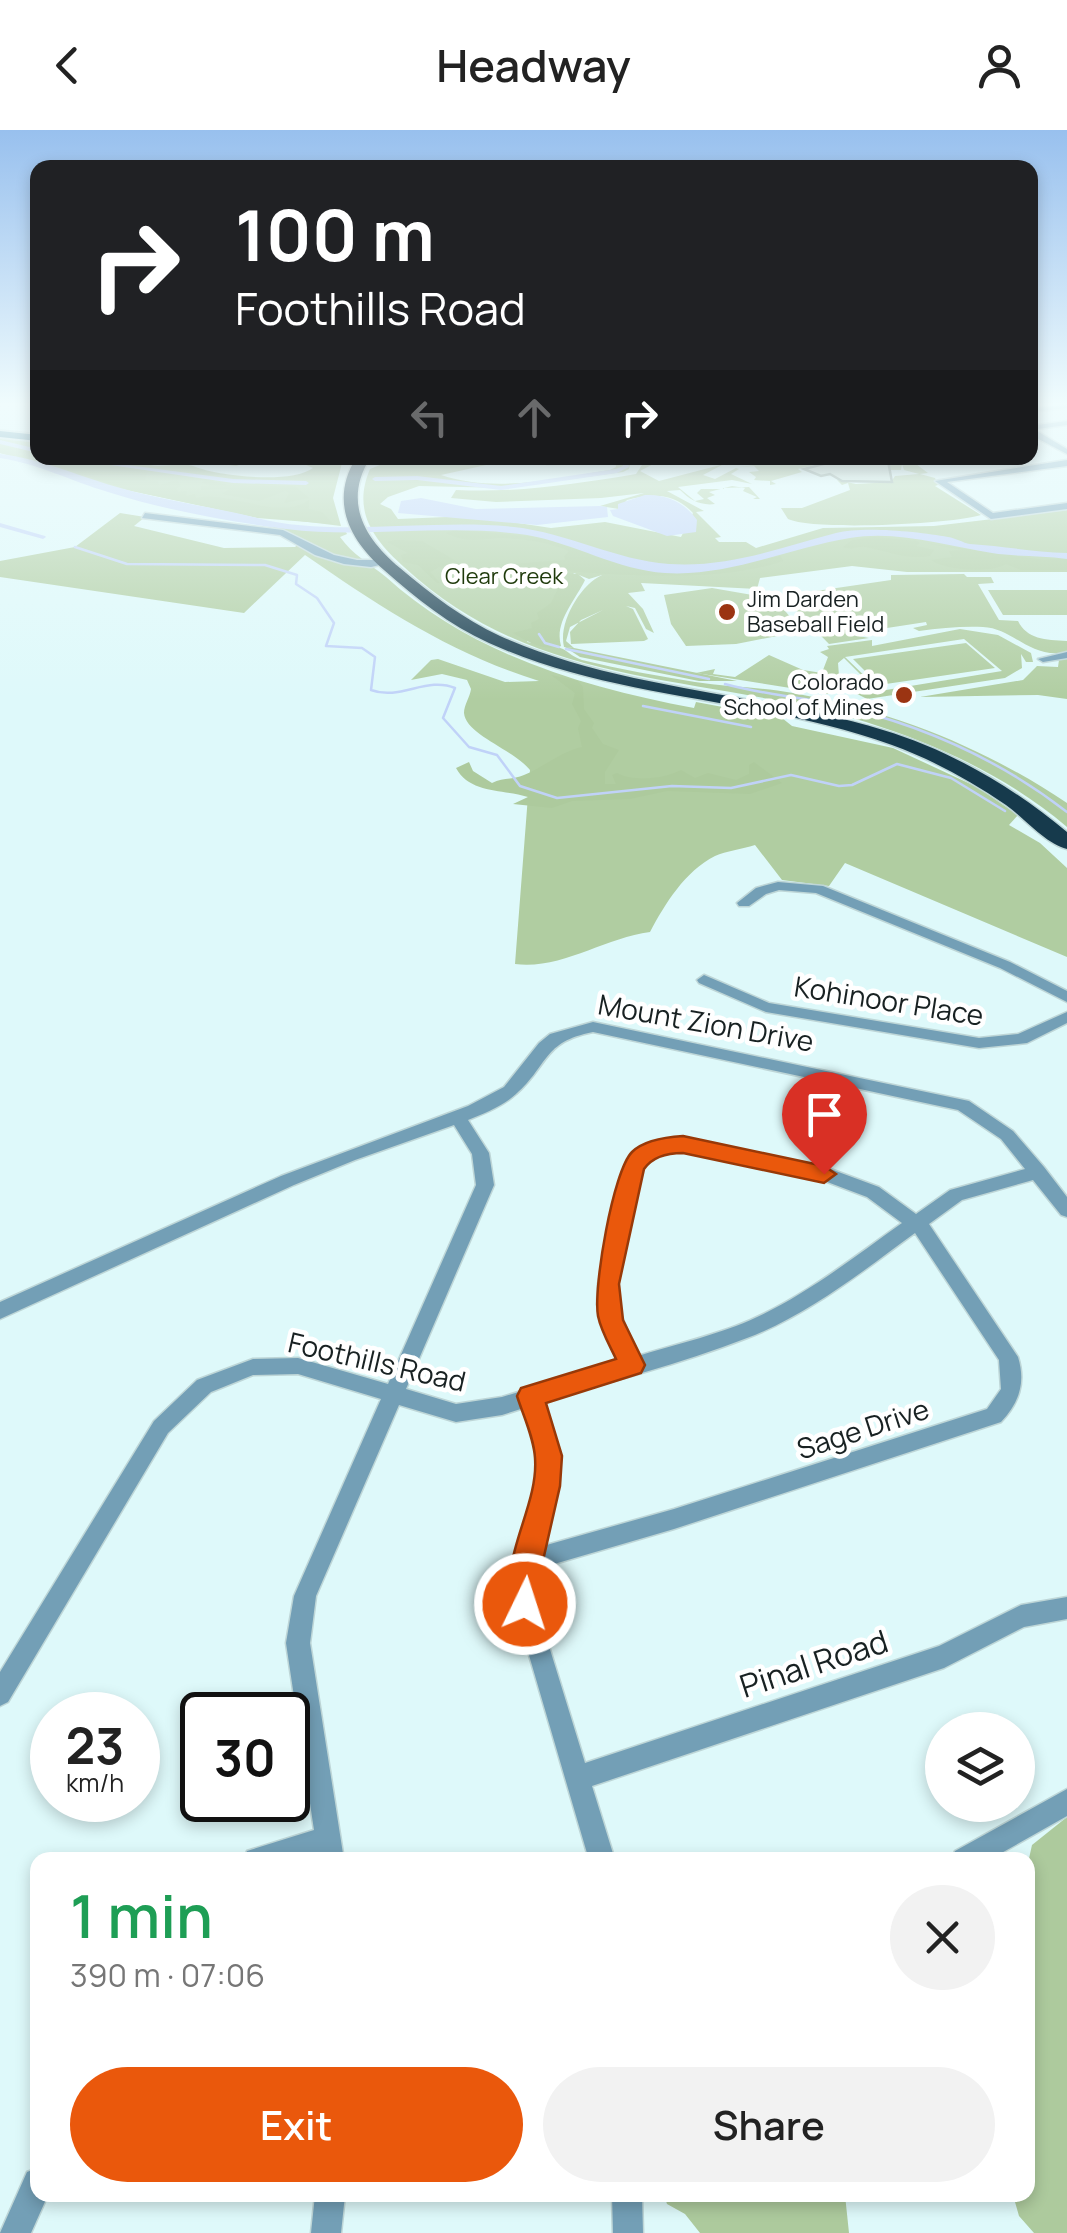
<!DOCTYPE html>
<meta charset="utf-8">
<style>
:root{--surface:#fff;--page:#f2f2f2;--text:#222;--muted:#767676;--accent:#ea580c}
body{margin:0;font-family:Manrope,sans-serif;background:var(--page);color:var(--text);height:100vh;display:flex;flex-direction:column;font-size:38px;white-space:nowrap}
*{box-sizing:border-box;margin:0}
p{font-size:32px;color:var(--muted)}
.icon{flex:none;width:55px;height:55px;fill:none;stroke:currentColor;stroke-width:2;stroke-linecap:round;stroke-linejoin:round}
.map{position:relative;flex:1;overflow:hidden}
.side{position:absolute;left:30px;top:1722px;width:1005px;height:350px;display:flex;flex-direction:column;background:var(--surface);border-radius:20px;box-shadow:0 5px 15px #0003}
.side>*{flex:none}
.hud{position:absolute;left:30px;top:30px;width:1008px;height:305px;border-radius:20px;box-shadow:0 5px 15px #0003;background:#202124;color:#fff;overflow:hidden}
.tools{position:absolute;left:925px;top:1582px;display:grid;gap:20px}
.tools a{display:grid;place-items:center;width:110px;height:110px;border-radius:50%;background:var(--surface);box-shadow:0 5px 15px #0003;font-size:50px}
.speed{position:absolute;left:30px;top:1562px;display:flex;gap:20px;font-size:50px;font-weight:700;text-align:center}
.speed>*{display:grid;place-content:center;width:130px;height:130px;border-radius:50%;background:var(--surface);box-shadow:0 5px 15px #0003;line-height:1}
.speed small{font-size:25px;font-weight:400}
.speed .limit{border:5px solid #111;border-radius:15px;background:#fff;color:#111}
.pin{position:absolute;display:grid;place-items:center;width:85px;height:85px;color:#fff;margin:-102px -42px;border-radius:50% 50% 50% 0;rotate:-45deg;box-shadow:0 0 10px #0007}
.pin .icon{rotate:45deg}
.me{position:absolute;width:110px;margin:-55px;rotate:4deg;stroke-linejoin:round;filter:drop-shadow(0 0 8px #0008)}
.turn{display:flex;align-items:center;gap:35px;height:210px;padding:0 40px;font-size:45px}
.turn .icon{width:130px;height:130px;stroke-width:2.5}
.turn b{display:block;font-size:70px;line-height:85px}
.lanes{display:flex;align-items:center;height:95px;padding:0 40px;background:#0003;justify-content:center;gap:50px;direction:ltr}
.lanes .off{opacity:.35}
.round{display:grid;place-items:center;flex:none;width:105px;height:105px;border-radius:52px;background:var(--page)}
.overview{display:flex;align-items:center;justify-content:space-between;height:170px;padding:0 40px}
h1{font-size:60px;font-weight:600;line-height:75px;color:#1e9e55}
.cta{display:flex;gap:20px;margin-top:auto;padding:20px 40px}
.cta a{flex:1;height:115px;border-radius:60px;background:var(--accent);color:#fff;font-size:40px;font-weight:600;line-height:115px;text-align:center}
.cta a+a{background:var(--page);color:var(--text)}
header{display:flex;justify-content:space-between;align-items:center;height:130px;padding:0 40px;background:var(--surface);font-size:45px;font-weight:600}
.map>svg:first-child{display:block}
</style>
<header><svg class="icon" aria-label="back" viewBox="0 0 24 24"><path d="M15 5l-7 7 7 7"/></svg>Headway<svg class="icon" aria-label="person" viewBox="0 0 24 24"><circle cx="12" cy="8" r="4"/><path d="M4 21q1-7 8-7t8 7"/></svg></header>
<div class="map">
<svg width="1067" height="2103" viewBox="0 0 1067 2103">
<rect width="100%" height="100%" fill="#def9fa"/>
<path fill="#b0cda1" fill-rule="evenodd" d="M0 306 37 309 38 328 147 331 154 333 150 335C163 338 181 331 196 337 215 345 290 355 313 338L297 331H251L236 336 177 328H336L342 333 333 368 341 396 241 384 117 358 0 323Z
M397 328H543L513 329 441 345C495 363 554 349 610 340L616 337 615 330H631L629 339 623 342 506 358 419 356 388 367 380 374 391 379 398 389 471 386 551 398 605 392 681 407 693 383C675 363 652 363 627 370L619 379 600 376 644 363 601 368 496 372 451 368 456 360C517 363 576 354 636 344L646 329H663L640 341 659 351 724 334 703 345 715 349 736 338 739 339 731 344 752 354 732 350 678 357 695 371 704 369 697 363 701 359 749 357 760 369H753L757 367 743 361 745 358 732 356 709 362 715 365 707 368 715 374C701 376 690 370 680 360L667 361 704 381 696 382 721 407 715 408 719 412H746L756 418 823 398 934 396 1067 380V442H907L852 436 760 448 757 459 641 453 645 461 628 463 643 479 654 503 646 499 635 478 626 476 633 479 648 509 644 511 571 514 570 502 581 490 603 480 570 497 566 511 574 518 564 517C558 493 580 455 602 445L589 449 574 443 527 512C537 514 557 516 563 519 570 523 573 527 582 530 619 539 658 546 695 552 727 557 760 557 793 563 893 581 983 617 1067 673V697C1008 647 939 615 866 592 701 542 539 562 404 437 373 409 352 381 370 339Z
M722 328 838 329 798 339 802 342 771 351 776 354 770 355V351L754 350 756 347 749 342 759 341 754 336 739 337 755 335 750 330 732 332Z
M844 328H908L928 343 920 344 935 348 938 355 935 356 981 385C952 394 814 401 788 389L781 378H802L850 360 848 353 842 355 837 350 856 354 891 352 895 346 919 344 904 340 902 334 901 340H889L885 331Z
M120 383 145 387 134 396 224 418 295 417 300 413 271 399 274 397 345 400 347 404 340 407C353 425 369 433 386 447 471 524 585 558 694 578L696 572 782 588 792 596 893 618 977 657 1018 685 1009 695 1040 713 1067 738V827L845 733 829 756 782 750 755 715C742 719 726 721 715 726 685 741 665 774 650 802 604 808 561 840 515 834L530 640C513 619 466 605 464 583 464 575 470 567 471 559L467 550 442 544 411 550 431 530 438 529 505 552 539 551C452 524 380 477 305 425L244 483 0 447V431L75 417Z
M964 444 967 447H991L994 453 978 454 999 490 1018 491C1027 509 1045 510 1067 511V522C1031 530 1013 498 983 497 964 496 940 498 919 501L913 498 927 495 926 492 848 504 869 508 829 514 782 466 891 450V445Z
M712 458 775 469 802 501 736 514 686 516 671 494 664 465Z
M988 460H1067V485H1003Z
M960 499 998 505 1031 523 1033 532H1026L1021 524 1022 538 1005 548 867 569 832 551 823 540 828 527 820 522 829 519 827 516 872 510V516ZM964 509 1002 541 886 560 867 559 839 546 838 533 844 528 871 555H874L845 527Z
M966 513 995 538 879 555 853 529Z
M769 525 803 540 822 543 823 549 835 555 828 564 696 543 715 539 713 544 735 547Z
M1067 529V569L1038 565 920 567 1023 550 1037 536 1058 537 1059 530Z"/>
<path fill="#adca9d" d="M23 316 24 321H34L38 328 143 341 147 343 145 350 158 351 159 355 177 350 181 356 176 359 178 362 187 361 186 366 195 364 196 368C232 360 278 392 309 370V379L322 382 333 394 257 388 132 361 52 334 0 323V318Z
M206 350 228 355 295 356 309 368 284 373 289 363 285 361 259 371 222 364 229 359 201 360V356L211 355 201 353Z
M456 400 539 407 631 437 685 443 781 426 783 431C707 457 579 442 496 435L565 430 564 426 569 421C549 412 521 408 499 408 480 409 465 413 446 403Z
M874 407 917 411 920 413 916 416 934 420 930 426C906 430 887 421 866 417 856 416 853 421 843 417L852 410Z
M395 410 422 411 466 437 521 444 549 442 555 449 468 445 439 437 430 442 440 453H437L418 435 403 432 401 425 408 423 387 412Z
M925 413 1044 430 1067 428V440H1021L1006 434C993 443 946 441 931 430L952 427 949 421 963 420Z
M564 443 578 444 585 450C575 471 554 492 561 516 543 522 527 511 513 503L532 498 531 493 539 489 537 483 551 473 560 454 555 452Z
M565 517 574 518 737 551H699L580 527Z
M551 545 578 551 583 557 584 579 594 593 592 598 603 614 619 620 605 642V654H616L612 645 617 643C634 652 664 649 681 640L695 648 708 643 736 650 749 644V635L754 632 782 653 750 664 667 661 630 669 572 671 552 678 513 674 528 667C503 659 470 664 456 638L469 632 473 641 492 653C503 647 513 650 524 645 544 637 560 622 582 617L578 598 581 591 572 574 575 563Z
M1067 1687V2103H1034L1019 2086 1013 2065H1028V1733L1032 1715Z
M664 2065H845L849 2103H700L685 2084 667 2074Z"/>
<path fill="#c0d2f8" d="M0 324C44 329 82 348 124 359 167 371 213 377 257 388 334 408 432 388 514 397 568 403 615 430 669 434 729 438 782 417 836 403 864 396 920 402 948 407 956 408 963 413 970 414 1002 416 1034 422 1067 423V429C1043 425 1017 427 992 423 945 416 899 400 850 408 789 418 729 447 665 443 617 440 574 413 527 405 445 393 366 409 286 399 227 391 164 380 108 362 71 351 39 334 0 328Z
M645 365C667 364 685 373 697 390L696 402 667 406 613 386 610 380 618 379V374Z
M421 368 476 379 600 376 607 377 608 387 537 395 398 383 401 371Z"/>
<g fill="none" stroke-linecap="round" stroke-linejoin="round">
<path stroke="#c0d2f8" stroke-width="2.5" d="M75 417 127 434 265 435 297 445 296 454 317 468 334 493 326 516 362 518 375 527 371 560C400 571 427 546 455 558L443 588 469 617 497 625 520 656 557 668 672 656 731 658 791 645 839 656 852 655 897 634 951 648 1005 681
M539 504 545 513 559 517
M566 519 709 549
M725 554C760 564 796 566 831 574 918 593 996 627 1067 682
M643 576 751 597"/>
<path fill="#c0d2f8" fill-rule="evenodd" d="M0 310 38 319V323L0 314Z
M63 328H75L233 349 306 351 309 353 306 355 233 353Z
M625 330 628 332 629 337 617 343 501 360 417 350 375 351 372 349 375 347 417 346 501 356 616 339 623 336 622 332Z
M0 393 45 406 46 407 43 409 0 397Z"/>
</g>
<path fill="#cce3d9" stroke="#8ba197" stroke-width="2.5" d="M843 329 888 331 892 352 842 351 830 344 821 346 804 339Z"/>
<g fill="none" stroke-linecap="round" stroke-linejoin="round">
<defs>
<path id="minor" d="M1067 275V278L1030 282V278Z
M1067 291V295L1030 300V296Z
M1031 301H1037L1067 319V324L1031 305Z
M542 328H656L652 331 547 334Z
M1067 330V336L947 352 993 383 1067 373V379L991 389 935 351Z
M145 383 283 400 334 425 357 430H384L389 433 371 437 344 434 315 425 280 405 142 388Z
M1067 522V528L1043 532 1038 529Z
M778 752 823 756 1010 832 1067 861V872L1000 838 816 763 779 760 766 764 749 776H739L737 773 756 758Z
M704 845 769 873 979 908 1018 904 1067 882V893L1027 913 979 918 766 882 699 853 697 850Z
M593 892 969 971 1013 1001 1044 1037 1067 1067V1087L1061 1085 1033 1050 962 1070 929 1094 1018 1227C1026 1253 1019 1273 1001 1292L674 1399 537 1439 536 1474 585 1633 939 1516 1021 1475 1067 1467V1489L1024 1497 944 1538 592 1656 615 1730H589L514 1474 513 1448 535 1356 539 1326 524 1278 502 1285 456 1292 399 1275 316 1466 310 1513 344 1730H318L317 1725 299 1730H243L247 1721 314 1700 286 1513 294 1466 381 1269 298 1244 253 1245 211 1262 168 1303 8 1572 0 1576V1542L154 1291 197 1250 253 1229 298 1228 388 1254 476 1055 472 1024 454 995 355 1030 294 1055 0 1189V1172L281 1046 468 976 504 957 539 913 550 904ZM593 902 958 980 1001 1009 1025 1039 950 1060 916 1084 879 1057 825 1037 683 1008 646 1015 624 1037 598 1154 597 1175 620 1231 502 1267 456 1274 406 1259 494 1055 489 1023 468 990C485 983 503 976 516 964 549 935 542 912 593 902ZM683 1020 822 1050 867 1067 902 1093C850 1130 796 1173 736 1196 704 1208 670 1216 638 1226L617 1175 616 1154 641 1040 657 1024ZM915 1103 999 1230 1001 1259 987 1279 674 1379 543 1416 557 1356 559 1326 542 1272C610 1251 681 1234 747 1208 808 1185 863 1141 915 1103Z
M1067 1659V1686L989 1730H951L955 1721Z
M38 2038V2065H48L31 2103H0L27 2042Z
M315 2065H345L341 2103H311Z
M612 2065H642L643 2103H613Z"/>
<path id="major" d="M0 301 38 305V311L0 307Z"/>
<path id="highway" d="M356 328H370C343 372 364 408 400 438 431 464 463 489 500 506 621 560 757 562 883 600 950 620 1013 657 1067 702V719C1046 714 1024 688 1006 675 971 651 933 630 892 615 761 567 617 571 489 513 449 495 416 468 384 440 348 409 330 370 356 328Z"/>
</defs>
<use href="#minor" stroke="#bed6d7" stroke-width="3"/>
<use href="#major" stroke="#bed6d7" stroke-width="4"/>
<use href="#highway" stroke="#bed6d7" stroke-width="3"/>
<use href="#minor" fill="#739fb6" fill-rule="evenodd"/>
<use href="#major" fill="#005677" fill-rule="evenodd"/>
<use href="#highway" fill="#163a4c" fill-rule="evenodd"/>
</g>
<linearGradient id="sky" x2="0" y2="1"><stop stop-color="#98c0ee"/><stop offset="0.48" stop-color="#f0fcfd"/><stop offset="1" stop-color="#f0fcfd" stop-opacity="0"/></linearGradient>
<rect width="1067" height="570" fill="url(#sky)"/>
<path fill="#ea580c" stroke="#983908" stroke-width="2.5" d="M683 1006 824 1036 836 1044 824 1053 683 1023C668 1023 653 1026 644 1039L619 1154 623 1190 645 1235 641 1243 546 1273 562 1326 560 1356 539 1448 540 1474 536 1484 525 1488 515 1484C494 1434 539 1379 535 1328 534 1308 523 1285 517 1266L521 1258 616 1229C610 1216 601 1201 598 1186 593 1158 613 1041 632 1022 644 1010 667 1007 683 1006Z"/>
<g fill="#9b3412" stroke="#fff" stroke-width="4">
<circle cx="727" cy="482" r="10"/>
<circle cx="904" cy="565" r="10"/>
</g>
<g text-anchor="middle" stroke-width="9" stroke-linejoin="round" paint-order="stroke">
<g font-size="22" fill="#1f3a0b" stroke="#fff">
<text x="504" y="454">Clear Creek</text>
</g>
<g font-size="22" fill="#182122" stroke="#fff" text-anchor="start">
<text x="747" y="477">Jim Darden<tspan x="747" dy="25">Baseball Field</tspan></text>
<text x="884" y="560" text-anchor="end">Colorado<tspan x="884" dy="25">School of Mines</tspan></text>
</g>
<g font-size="28" fill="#182122" stroke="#fff">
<text transform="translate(889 871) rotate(9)" y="10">Kohinoor Place</text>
<text transform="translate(706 893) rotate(10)" y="10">Mount Zion Drive</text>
<text transform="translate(377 1232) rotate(13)" y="10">Foothills Road</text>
<text transform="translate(863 1299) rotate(-18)" y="10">Sage Drive</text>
</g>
<g font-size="32" fill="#182122" stroke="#fff">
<text transform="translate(814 1534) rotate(-18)" y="11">Pinal Road</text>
</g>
</g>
</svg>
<div class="tools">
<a><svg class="icon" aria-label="layers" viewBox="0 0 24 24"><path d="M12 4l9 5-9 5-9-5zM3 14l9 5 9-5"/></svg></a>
</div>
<div class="speed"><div>23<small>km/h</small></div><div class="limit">30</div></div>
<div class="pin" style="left:824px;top:1044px;background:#d93025"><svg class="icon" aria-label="arrive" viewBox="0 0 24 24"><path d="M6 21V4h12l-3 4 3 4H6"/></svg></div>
<svg class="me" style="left:525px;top:1474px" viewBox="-20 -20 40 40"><circle r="17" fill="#ea580c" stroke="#fff" stroke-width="3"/><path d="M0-11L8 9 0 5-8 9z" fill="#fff"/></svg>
<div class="hud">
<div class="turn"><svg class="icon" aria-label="right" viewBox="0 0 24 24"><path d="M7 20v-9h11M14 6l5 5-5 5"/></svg><div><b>100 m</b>Foothills Road</div></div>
<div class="lanes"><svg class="icon off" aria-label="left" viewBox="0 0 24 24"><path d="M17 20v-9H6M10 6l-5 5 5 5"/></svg><svg class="icon off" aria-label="ahead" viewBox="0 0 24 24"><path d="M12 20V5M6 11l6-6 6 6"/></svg><svg class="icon" aria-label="right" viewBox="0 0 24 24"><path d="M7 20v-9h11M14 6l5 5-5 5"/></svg></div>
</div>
<section class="side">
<div class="overview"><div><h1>1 min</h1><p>390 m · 07:06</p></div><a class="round"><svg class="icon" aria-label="close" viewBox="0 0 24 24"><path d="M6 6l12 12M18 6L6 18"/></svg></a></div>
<div class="cta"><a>Exit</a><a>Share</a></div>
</section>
</div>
